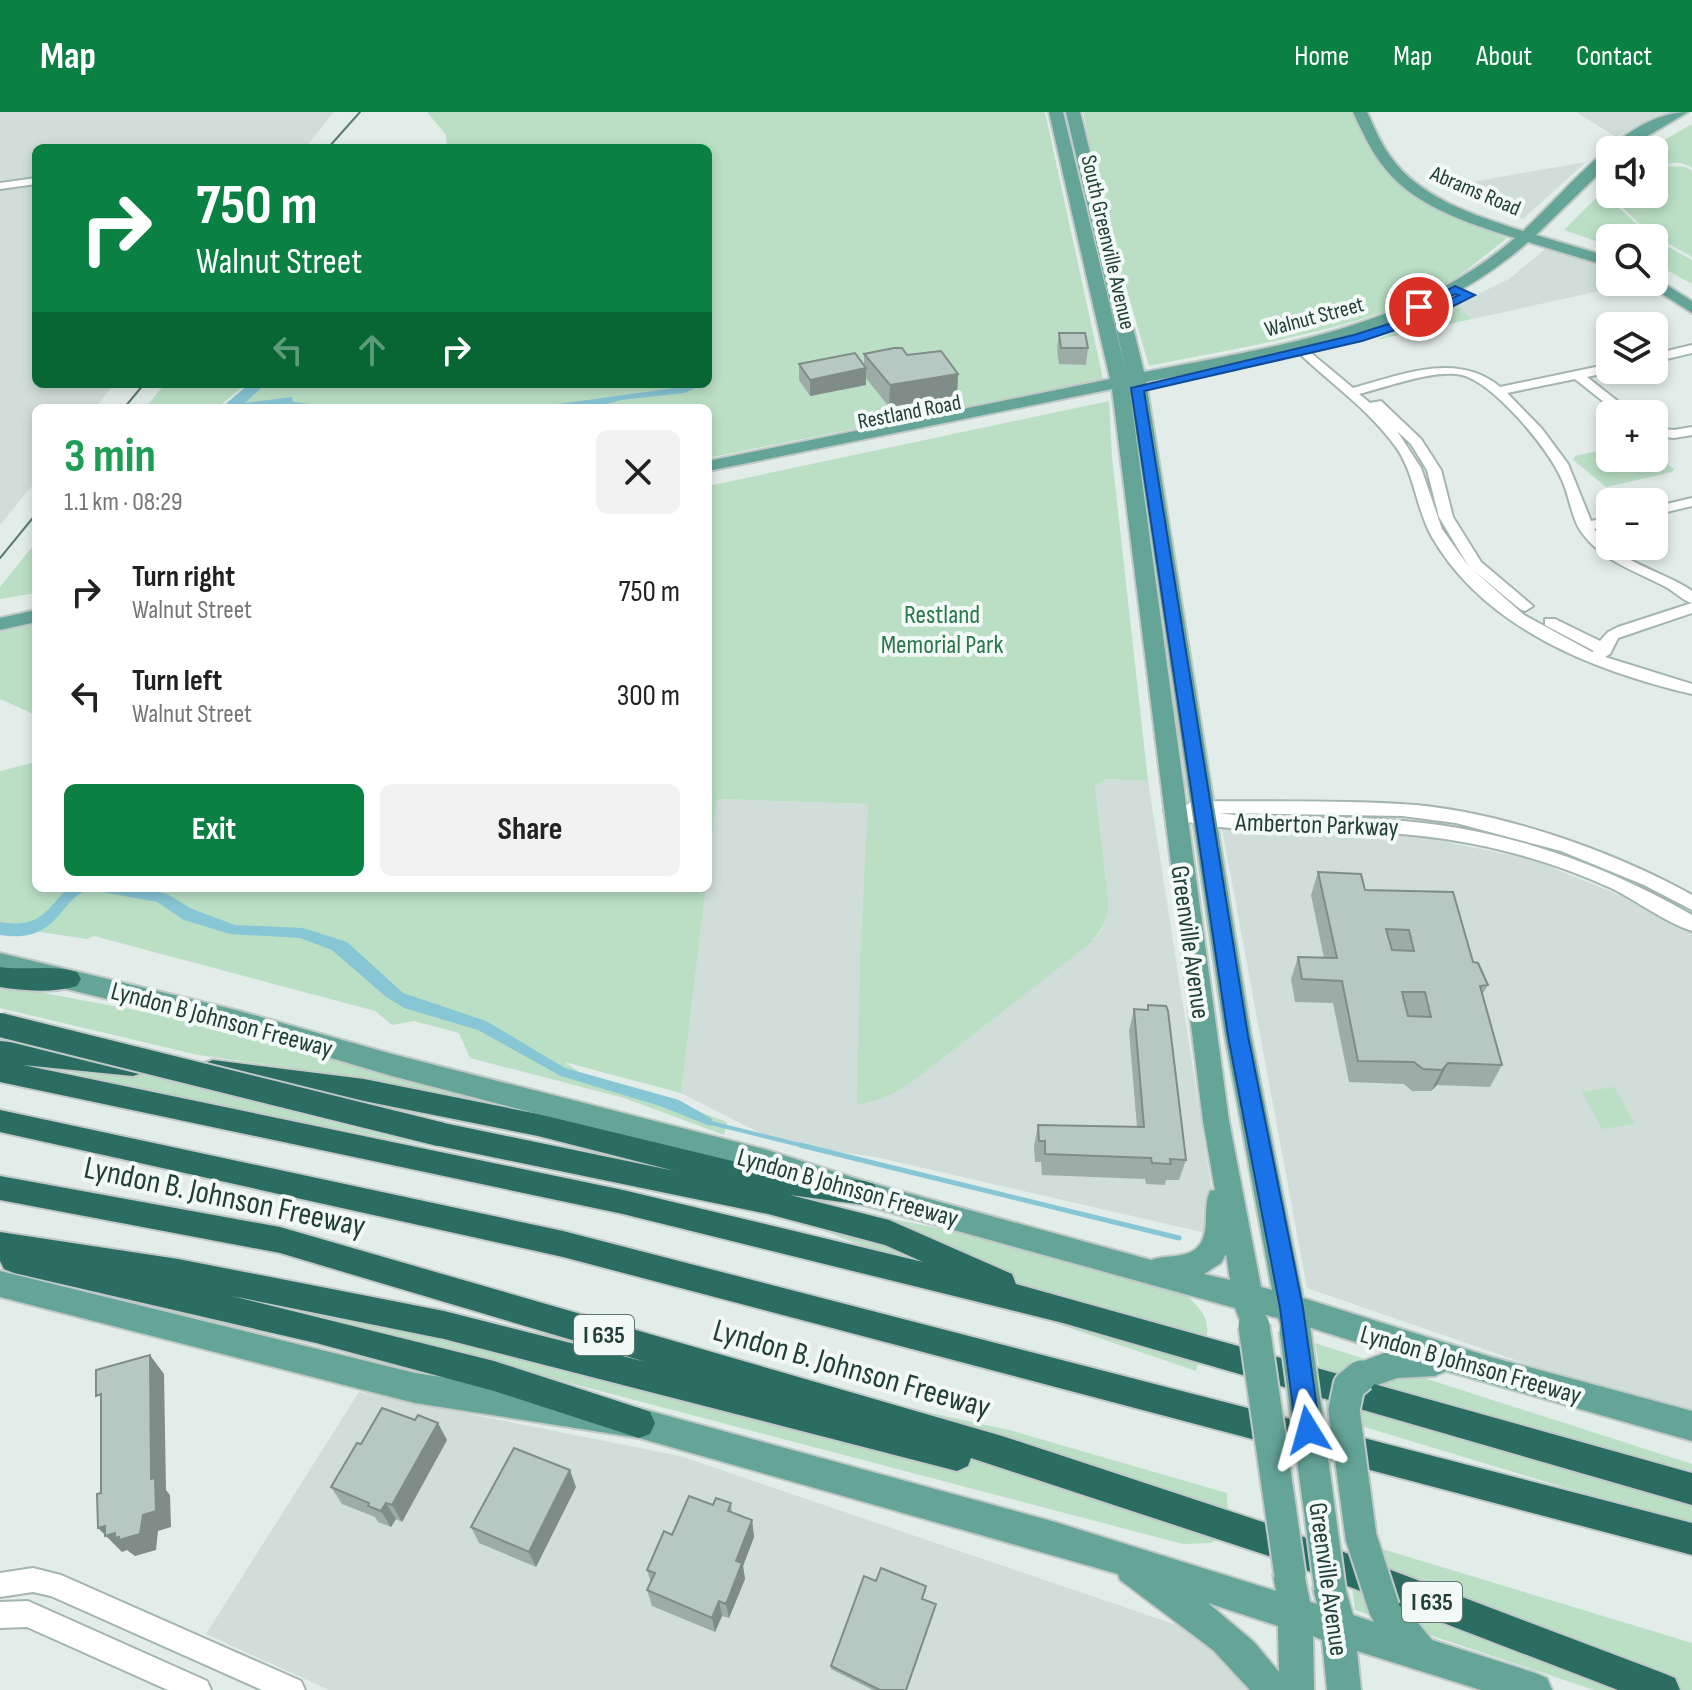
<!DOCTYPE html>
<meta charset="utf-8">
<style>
:root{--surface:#fff;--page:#f2f2f2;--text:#222;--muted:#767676;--accent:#0b8043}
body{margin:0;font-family:"Sofia Sans Condensed",sans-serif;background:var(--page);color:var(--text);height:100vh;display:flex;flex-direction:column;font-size:30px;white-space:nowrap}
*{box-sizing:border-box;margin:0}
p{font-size:26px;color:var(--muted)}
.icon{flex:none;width:44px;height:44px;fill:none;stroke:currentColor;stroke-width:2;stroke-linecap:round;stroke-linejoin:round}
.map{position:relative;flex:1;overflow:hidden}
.sheet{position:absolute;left:32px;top:292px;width:680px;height:488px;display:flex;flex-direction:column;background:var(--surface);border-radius:12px;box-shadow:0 4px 12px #0003}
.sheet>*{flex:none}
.top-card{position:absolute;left:32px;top:32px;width:680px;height:244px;border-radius:12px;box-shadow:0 4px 12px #0003;background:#0b8043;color:#fff;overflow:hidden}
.fabs{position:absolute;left:1596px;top:24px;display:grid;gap:16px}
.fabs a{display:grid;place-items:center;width:72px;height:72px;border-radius:12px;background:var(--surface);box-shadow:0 4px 12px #0003;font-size:40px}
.pin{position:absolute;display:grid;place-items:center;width:68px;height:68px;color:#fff;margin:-34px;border:4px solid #fff;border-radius:50%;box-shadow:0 2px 8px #0007}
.me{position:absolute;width:88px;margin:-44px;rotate:352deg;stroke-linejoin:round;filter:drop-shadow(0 0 6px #0008)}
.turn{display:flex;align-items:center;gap:28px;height:168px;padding:0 32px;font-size:36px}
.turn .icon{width:104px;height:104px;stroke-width:2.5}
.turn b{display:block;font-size:56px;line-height:68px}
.lanes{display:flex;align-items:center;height:76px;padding:0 32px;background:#0003;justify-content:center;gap:40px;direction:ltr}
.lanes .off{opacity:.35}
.round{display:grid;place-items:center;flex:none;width:84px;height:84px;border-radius:12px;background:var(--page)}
.summary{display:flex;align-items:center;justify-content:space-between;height:136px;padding:0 32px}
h1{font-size:48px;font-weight:700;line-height:60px;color:#1e9e55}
.button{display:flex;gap:16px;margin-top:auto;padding:16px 32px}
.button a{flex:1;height:92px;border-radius:12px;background:var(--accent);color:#fff;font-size:32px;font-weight:700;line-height:92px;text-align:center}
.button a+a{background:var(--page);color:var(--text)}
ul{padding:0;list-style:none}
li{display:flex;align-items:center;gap:24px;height:104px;padding:0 32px}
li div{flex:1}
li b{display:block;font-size:30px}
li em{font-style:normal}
header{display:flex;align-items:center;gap:48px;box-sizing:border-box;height:112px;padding:0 40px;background:var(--accent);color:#fff}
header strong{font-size:38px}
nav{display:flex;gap:44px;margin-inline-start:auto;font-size:28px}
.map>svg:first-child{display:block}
</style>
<header>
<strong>Map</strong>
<nav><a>Home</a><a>Map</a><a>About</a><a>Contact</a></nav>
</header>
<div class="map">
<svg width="1692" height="1578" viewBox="0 0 1692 1578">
<rect width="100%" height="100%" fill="#e2ede9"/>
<path fill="#d0ddd8" d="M0 0H334L305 36H36V272H114L95 296H36V369L0 413Z
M1576 0H1671L1616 25Z
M1586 50 1523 107 1443 75Z
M1548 135 1610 156V170H1641L1472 207 1456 193 1509 167Z
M1105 667 1148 669 1219 1124 876 1045 815 1037 764 1023 681 981 717 687 868 692 860 841 858 992 884 986 907 974 1096 826 1103 815 1109 793 1095 675Z
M1222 717 1417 724 1534 748 1646 794 1692 820V1309L1307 1176Z
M359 1280 680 1344 1215 1526 1252 1578H329L206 1522Z"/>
<path fill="#badfc5" d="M427 0H1045L1103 267 708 346V296H234L262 272H708V36H447L446 23Z
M1083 0H1353C1362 18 1370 39 1382 56 1406 89 1470 110 1507 126 1489 140 1472 155 1454 167 1379 216 1238 235 1149 254L1105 103Z
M1692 12V56C1679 47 1666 51 1654 59V38H1647Z
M1665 54 1686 55 1692 59V145L1648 120 1622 95 1626 82H1654V62Z
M1610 72V82H1620L1618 95 1653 126H1610V134L1564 118Z
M1654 127 1692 148V172L1654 151Z
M1456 193 1472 207 1376 228Z
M165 272H246L217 296H145Z
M1109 289 1112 345 1148 669 1105 667 1095 675 1109 793C1106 811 1100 822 1087 834L907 974 884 986 857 993 860 841 868 692 717 687 708 757V374Z
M1610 336V346H1654V341L1674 357 1672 360 1606 375 1573 348 1575 344Z
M36 430V481L0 487V475Z
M36 512V603L0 587V520Z
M36 650V776H706L681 981 564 950 597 971 645 979 727 1010 724 1023 624 986 470 946 459 921 414 909 392 913 375 899 94 824 87 827 0 814V659Z
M0 873 173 905 625 1022 334 962 198 943 0 896Z
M59 957 149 964 428 1034 140 978Z
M1614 975 1635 1012 1602 1017 1582 980Z
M649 1051 791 1087 958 1120 1187 1184C1218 1211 1207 1224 1196 1259L1052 1210 820 1117 640 1059Z
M254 1188 618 1233 1009 1318 1227 1381 1229 1420 1211 1431 1183 1432Z
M1315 1231 1692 1352V1414L1328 1304Z
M1346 1426 1692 1531V1578H1594L1355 1498Z"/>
<path fill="#87c6d5" d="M249 272H265L245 291 292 285 293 291 324 296 288 293 285 296H221Z
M704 272 684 281 621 288 599 294 529 296Z
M67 776H142L167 782 192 797 235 813 303 816 347 830 403 881 486 909 565 956 679 988 712 1007 710 1014 660 994 561 964 478 918 404 896 385 884 332 838 300 826 230 822 184 808 157 790 91 778C59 782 62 833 0 823V810C37 816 44 803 67 776Z"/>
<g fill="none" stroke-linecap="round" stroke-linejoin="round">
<path stroke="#87c6d5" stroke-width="3" d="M289 291 330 296"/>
<path stroke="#87c6d5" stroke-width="4" d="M707 1010 808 1035"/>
<path stroke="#87c6d5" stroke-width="5" d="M800 1033 1179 1126"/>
<defs>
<path id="minor" d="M36 66V72L0 77V71Z
M1692 233V241L1654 250V242Z
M1305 236 1353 276C1401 263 1457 239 1500 275L1610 252V258L1614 259 1587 265 1634 302H1619L1575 267 1507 281 1542 317 1568 352 1591 409 1610 405V413L1594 417C1615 448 1655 457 1686 475L1692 479V491C1682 488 1675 480 1666 475 1634 458 1601 449 1580 418 1572 406 1569 383 1562 368 1549 337 1494 271 1462 263 1435 257 1387 275 1359 282L1370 291 1381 289 1421 327 1441 358 1453 405 1481 450 1533 494 1525 499 1520 497 1473 458 1524 503 1592 540 1594 539 1545 513V507H1555L1600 529 1608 520 1618 515 1692 491V501L1618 526 1610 542 1605 545 1692 572V582C1595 559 1485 517 1432 425 1416 397 1415 362 1396 335 1369 298 1333 273 1301 243V237ZM1397 319 1411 332 1427 358 1439 405 1469 455 1442 417 1421 356Z
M1692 315V323L1674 326 1654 324V316L1674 318Z
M1692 386V394L1654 403V395Z
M1192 689C1261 690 1332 688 1401 692 1494 697 1611 738 1692 783V798L1644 773 1561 739 1456 711 1402 704 1219 701C1274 709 1330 705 1385 708 1494 713 1598 749 1692 803V819C1664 810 1638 789 1611 776 1532 740 1449 722 1362 720 1329 719 1182 722 1164 699L1167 695H1184Z
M33 1456 61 1463 301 1569 305 1578H262L51 1484 33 1480 0 1485V1461Z
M28 1489 207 1569 211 1578H168L27 1515 0 1516V1490Z"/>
<path id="major" d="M1049 0H1063L1127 264 1066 0H1080L1144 260C1274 235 1411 216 1515 126 1467 111 1410 93 1380 50 1369 35 1361 17 1353 0H1367C1374 15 1380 30 1390 44 1419 86 1476 104 1523 119 1567 79 1626 0 1688 0L1624 38H1610V51L1536 123 1610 145V155L1528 130C1422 224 1280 244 1146 270L1251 924 1303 1186 1491 1245 1692 1299V1329L1446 1259 1435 1264 1397 1266 1361 1279 1350 1274 1346 1264 1350 1254 1387 1240 1305 1214 1303 1219 1293 1223 1283 1219 1278 1206 1265 1203 1261 1211 1251 1215 1241 1211 1235 1196 864 1093 764 1061 392 964 236 918 0 861V841L236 898 392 942 764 1037 864 1069 1151 1148C1164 1143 1179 1146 1191 1140 1214 1128 1201 1098 1210 1079L1215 1078 1203 1009 1112 277 708 359V349L1110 267ZM1129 273 1225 924 1272 1178 1261 1175 1229 1009ZM1226 1142 1230 1168 1204 1162 1221 1151Z
M1654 165 1692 189V201L1648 173 1646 170H1654Z
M36 498V510L0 518V506Z
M0 1159 415 1261 639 1296 1055 1410 1276 1479 1273 1463 1278 1451 1290 1446 1302 1451 1310 1490 1317 1492 1313 1476 1318 1464 1330 1459 1342 1464 1353 1503 1374 1510 1367 1496 1372 1484 1384 1479 1396 1484 1432 1528 1535 1561 1547 1566 1552 1578H1481L1357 1539 1361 1578H1327L1322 1528 1313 1524 1314 1578H1250L1213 1538 1120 1468 1118 1462 639 1326 415 1291 0 1185ZM1208 1491 1278 1514 1279 1560 1254 1530Z"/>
<path id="highway" d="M0 855C25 859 53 852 77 860L81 867 77 874C54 881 23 879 0 875Z
M0 929 133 942 142 945 146 953 142 961 133 964 23 953 623 1078 923 1150 885 1133 768 1102 439 1034 429 1030 425 1022 429 1014 439 1010 675 1059 538 1024 364 989 213 970 204 967 200 959 204 951 213 948 364 967 538 1002 753 1054 864 1069 874 1072 878 1081 874 1090 864 1093 790 1083 889 1108 1012 1162 1016 1172 1692 1361V1393L1063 1211 623 1102 0 970Z
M0 998 563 1119 1692 1411V1443L563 1145 0 1020Z
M0 1064 280 1115 1002 1324 1272 1413 1663 1561 1675 1566 1680 1578H1618L1272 1445 971 1346 968 1354 957 1359 444 1227 232 1184 494 1249 639 1296 650 1300 655 1311 650 1322 639 1326 494 1279 316 1231 14 1161 4 1157 0 1149V1120L178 1147 444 1199 646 1250 280 1141 0 1088Z"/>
</defs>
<use href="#minor" stroke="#a4b5b0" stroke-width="4"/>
<use href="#major" stroke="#c1c9c7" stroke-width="4"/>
<use href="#highway" stroke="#c1c9c7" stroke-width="4"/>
<use href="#minor" fill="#fff" fill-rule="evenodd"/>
<use href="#major" fill="#64a597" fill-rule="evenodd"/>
<use href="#highway" fill="#2b6d62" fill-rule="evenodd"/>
<path stroke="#5b7b73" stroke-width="2" d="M328 36 360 0
M124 296 144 272
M0 446 36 402"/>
<defs>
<path id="major-bridge" d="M1254 1214 1290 1463
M1295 1218 1330 1476
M1361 1264 1349 1274 1344 1298 1361 1425 1384 1496"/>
<path id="highway-bridge" d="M0 913 439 1022"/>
</defs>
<use href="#major-bridge" stroke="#c1c9c7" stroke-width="35" stroke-linecap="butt"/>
<use href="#highway-bridge" stroke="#c1c9c7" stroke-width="28" stroke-linecap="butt"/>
<use href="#major-bridge" stroke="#64a597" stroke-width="31"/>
<use href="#highway-bridge" stroke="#2b6d62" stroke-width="24"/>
</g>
<path fill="#9daca7" d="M1059 221 1088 236 1086 253 1059 252 1057 237Z
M864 242 907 243 958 262 957 284 889 295 866 266V273L810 284 799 268V252L864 253Z
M1318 760 1365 778 1473 850 1488 873 1482 883 1502 953 1490 975 1437 973 1431 979H1412L1404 972 1349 970 1333 891 1295 890 1291 867 1298 845 1324 846 1311 783Z
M1148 893 1186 1048 1179 1068H1166L1165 1073 1146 1072 1145 1067 1042 1063 1041 1050H1035L1034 1034 1038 1013 1137 1015 1129 919 1134 897 1147 898Z
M447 1328 402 1410 396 1407 391 1415 378 1410 375 1405 342 1392 331 1375Z
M576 1375 536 1455 479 1431 471 1415Z
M731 1391 732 1401 752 1408 754 1425 743 1454 745 1467 729 1506 722 1504 715 1520 652 1494 647 1478 651 1470 647 1458 672 1423 713 1393Z
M876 1469 926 1478 922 1487 936 1492 907 1578H873L831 1557V1554Z"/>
<path fill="#808c88" d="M866 256V273L810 284V268Z
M958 262 957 284 889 295 890 273Z
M1448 951 1437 973 1431 979 1442 958Z
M150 1243 164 1262 166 1378 170 1383 171 1415 158 1419 156 1438 135 1444 127 1438 122 1440 98 1416 143 1403Z
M438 1311 447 1328 402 1410 392 1393Z
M570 1358 576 1375 536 1455 529 1440Z
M386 1391 396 1407 391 1415 381 1399Z
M752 1408 754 1425 743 1454 745 1467 729 1506 726 1492 736 1449Z
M719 1489 722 1504 715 1520 712 1506Z"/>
<path fill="#b7c8c2" stroke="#808c88" stroke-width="2" fill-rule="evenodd" d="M1059 221H1085L1088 236H1061Z
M894 236H902L907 243 941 239 958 262 890 273 864 242Z
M855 241 866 256 810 268 799 252Z
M1318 760 1361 762 1365 778 1453 780 1473 850 1478 851 1488 873 1480 874 1502 953 1448 951 1442 958 1423 957 1414 950 1358 949 1342 869 1302 867 1298 845 1337 846ZM1386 817 1409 818 1414 839 1392 838ZM1402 880H1425L1431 905 1408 904Z
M1148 893 1166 894 1168 899 1186 1048 1170 1047 1171 1052 1152 1051 1151 1046 1045 1042V1029H1039L1038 1013 1144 1015 1134 897 1148 898Z
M150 1243 151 1367 155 1366 156 1399 143 1403 140 1422 119 1428V1425L115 1426V1421L105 1424V1414L98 1416 97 1382 101 1381V1282L96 1284V1258Z
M382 1296 415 1308 418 1303 438 1311 392 1393 386 1391 381 1399 368 1394 369 1391 331 1375 357 1331 361 1332Z
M514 1336 570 1358 529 1440 471 1415Z
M689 1384 713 1393 716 1386 731 1391 728 1399 752 1408 736 1449 742 1451 726 1492 719 1489 712 1506 647 1478 655 1461 647 1458 664 1419 672 1423Z
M881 1456 926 1474 922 1487 936 1492 906 1578H880L831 1554 864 1464 876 1469Z"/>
<path fill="#1a73e8" stroke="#114b97" stroke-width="2" d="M1455 174 1475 183 1426 208 1362 229 1144 279 1248 924 1303 1196 1320 1318 1317 1327 1308 1330 1300 1327 1296 1318 1280 1196 1228 924 1131 276 1354 223 1417 203 1459 183 1455 182 1424 197 1413 195Z"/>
<g text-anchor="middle" stroke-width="8" stroke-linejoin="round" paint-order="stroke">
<g font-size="22" fill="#213f38" stroke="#f3f9f6">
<text transform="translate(1476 78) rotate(23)" y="8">Abrams Road</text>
<text transform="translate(1109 130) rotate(77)" y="8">South Greenville Avenue</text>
<text transform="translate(1314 204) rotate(-15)" y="8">Walnut Street</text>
<text transform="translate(909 299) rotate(-11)" y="8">Restland Road</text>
</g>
<g fill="#f3f9f6" stroke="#607771" stroke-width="2">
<rect x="574" y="1203" width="60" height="40" rx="6"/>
<rect x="1402" y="1470" width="60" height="40" rx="6"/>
</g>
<g font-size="24" font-weight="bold" fill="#213f38">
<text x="604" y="1231">I 635</text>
<text x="1432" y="1498">I 635</text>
</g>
<g font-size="26" fill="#29784a" stroke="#f3f9f6">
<text x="942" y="511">Restland<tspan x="942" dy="30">Memorial Park</tspan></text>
</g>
<g font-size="26" fill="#213f38" stroke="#f3f9f6">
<text transform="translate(1317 712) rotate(2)" y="9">Amberton Parkway</text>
<text transform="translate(1191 830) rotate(82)" y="9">Greenville Avenue</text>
<text transform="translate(222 907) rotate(15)" y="9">Lyndon B Johnson Freeway</text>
<text transform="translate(848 1075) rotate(16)" y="9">Lyndon B Johnson Freeway</text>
<text transform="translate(1471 1252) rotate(16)" y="9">Lyndon B Johnson Freeway</text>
<text transform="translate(1329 1467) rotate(82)" y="9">Greenville Avenue</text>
</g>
<g font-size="32" fill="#213f38" stroke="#f3f9f6">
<text transform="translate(225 1084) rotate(12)" y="11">Lyndon B. Johnson Freeway</text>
<text transform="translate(852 1256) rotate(16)" y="11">Lyndon B. Johnson Freeway</text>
</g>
</g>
</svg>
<div class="fabs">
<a><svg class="icon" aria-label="sound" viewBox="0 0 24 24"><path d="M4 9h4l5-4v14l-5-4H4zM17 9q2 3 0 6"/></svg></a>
<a><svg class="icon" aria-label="search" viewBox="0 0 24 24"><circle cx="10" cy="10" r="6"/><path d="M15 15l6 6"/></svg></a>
<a><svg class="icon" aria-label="layers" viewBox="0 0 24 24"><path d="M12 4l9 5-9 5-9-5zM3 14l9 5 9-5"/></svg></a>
<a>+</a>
<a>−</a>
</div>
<div class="pin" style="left:1419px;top:195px;background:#d93025"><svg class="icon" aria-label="arrive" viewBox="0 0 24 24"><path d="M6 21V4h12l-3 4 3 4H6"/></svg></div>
<svg class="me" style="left:1308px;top:1318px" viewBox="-20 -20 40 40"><path d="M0-17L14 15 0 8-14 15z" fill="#1a73e8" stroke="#fff" stroke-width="4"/></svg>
<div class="top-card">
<div class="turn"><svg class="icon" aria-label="right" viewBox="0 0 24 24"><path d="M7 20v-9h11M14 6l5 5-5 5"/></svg><div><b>750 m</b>Walnut Street</div></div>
<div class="lanes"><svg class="icon off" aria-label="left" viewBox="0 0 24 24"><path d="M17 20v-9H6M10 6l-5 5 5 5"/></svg><svg class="icon off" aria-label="ahead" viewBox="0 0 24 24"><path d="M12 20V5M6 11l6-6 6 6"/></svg><svg class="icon" aria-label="right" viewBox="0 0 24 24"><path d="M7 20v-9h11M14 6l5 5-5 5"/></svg></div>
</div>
<section class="sheet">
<div class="summary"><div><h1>3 min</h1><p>1.1 km · 08:29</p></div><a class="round"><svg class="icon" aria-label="close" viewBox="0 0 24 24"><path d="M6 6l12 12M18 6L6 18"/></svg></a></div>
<ul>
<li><svg class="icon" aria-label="right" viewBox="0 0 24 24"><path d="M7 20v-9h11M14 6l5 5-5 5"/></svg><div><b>Turn right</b><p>Walnut Street</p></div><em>750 m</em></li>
<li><svg class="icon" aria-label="left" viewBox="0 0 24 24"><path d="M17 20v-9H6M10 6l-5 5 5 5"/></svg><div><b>Turn left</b><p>Walnut Street</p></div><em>300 m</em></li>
</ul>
<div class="button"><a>Exit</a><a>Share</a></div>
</section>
</div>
